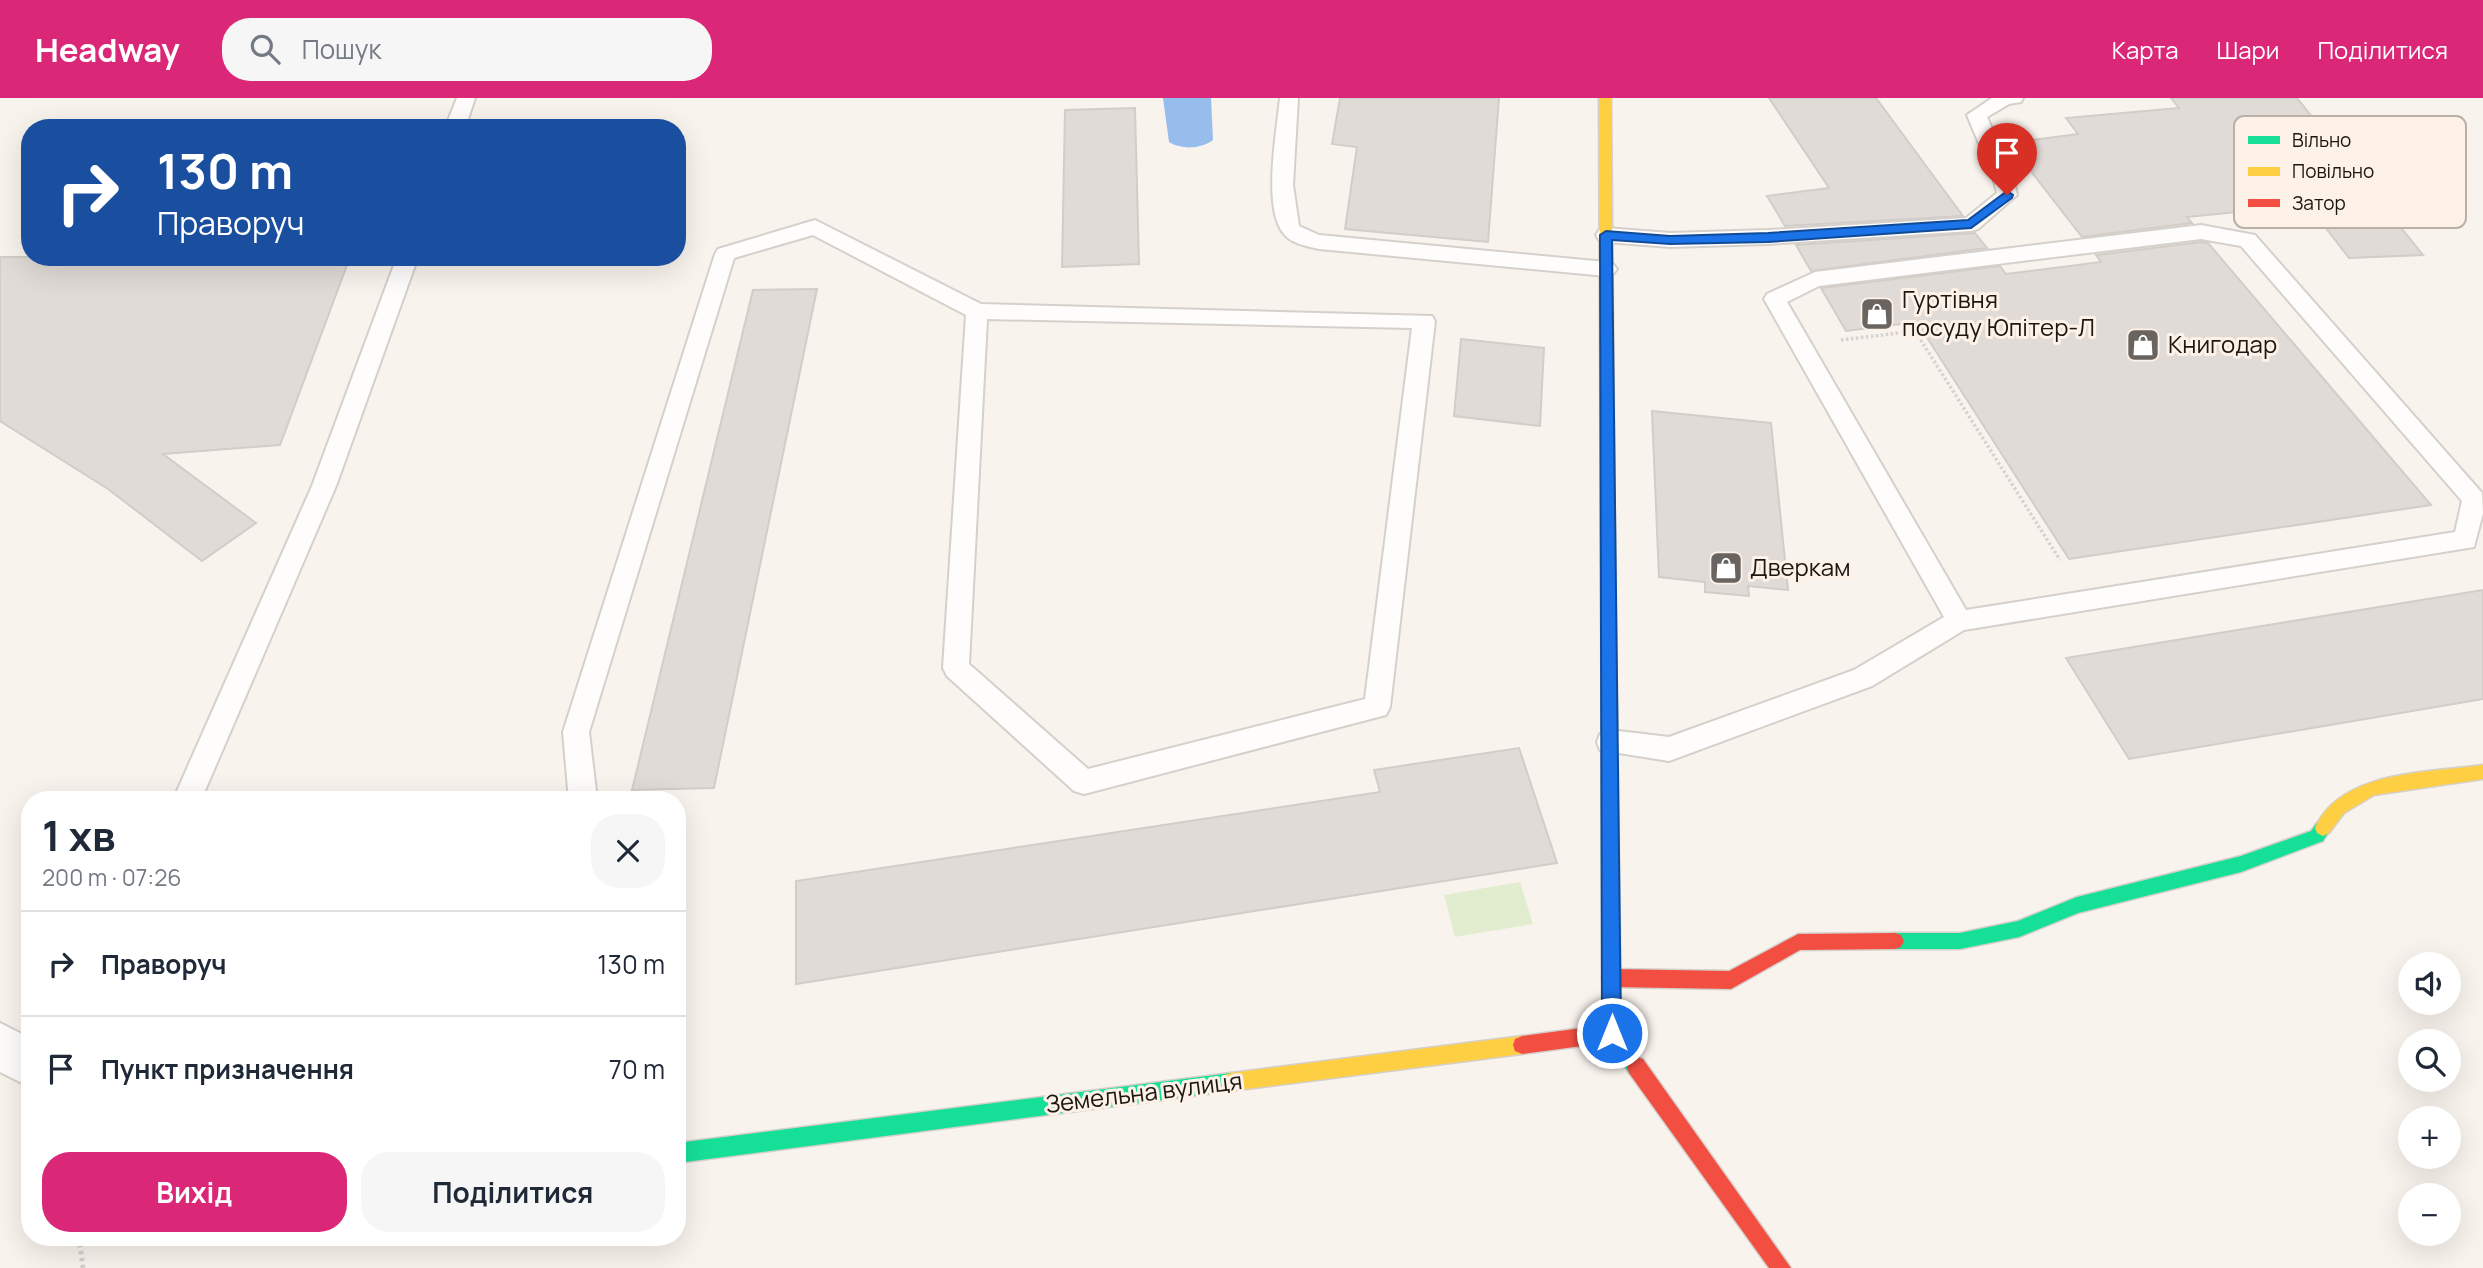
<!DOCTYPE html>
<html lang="uk">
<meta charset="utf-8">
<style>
:root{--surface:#fff;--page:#f6f6f7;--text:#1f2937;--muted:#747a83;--line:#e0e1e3;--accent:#db2777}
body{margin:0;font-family:Manrope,sans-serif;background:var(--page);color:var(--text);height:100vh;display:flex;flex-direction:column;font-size:26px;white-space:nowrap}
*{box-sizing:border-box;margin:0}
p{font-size:23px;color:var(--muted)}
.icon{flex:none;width:38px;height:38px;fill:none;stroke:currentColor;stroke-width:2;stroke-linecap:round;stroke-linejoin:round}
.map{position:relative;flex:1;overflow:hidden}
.panel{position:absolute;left:21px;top:693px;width:665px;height:455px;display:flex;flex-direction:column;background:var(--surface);border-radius:28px;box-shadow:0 7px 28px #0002}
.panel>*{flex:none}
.top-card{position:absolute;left:21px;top:21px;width:665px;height:147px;border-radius:28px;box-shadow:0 7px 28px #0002;background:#1a4fa0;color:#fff;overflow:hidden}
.buttons{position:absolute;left:2398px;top:854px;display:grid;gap:14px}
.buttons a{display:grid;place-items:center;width:63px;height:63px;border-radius:50%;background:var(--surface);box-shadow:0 7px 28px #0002;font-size:35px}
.pin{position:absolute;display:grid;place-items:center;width:60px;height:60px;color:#fff;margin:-72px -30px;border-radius:50% 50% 50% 0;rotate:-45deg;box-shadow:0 0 7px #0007}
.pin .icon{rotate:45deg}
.me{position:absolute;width:77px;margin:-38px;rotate:0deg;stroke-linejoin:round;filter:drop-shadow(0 0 5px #0008)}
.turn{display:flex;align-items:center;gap:24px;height:147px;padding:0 21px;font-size:32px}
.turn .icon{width:91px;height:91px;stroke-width:2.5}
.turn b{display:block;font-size:49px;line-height:60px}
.round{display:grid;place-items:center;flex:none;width:74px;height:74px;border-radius:28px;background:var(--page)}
.head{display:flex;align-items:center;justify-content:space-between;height:119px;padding:0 21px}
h1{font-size:42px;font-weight:700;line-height:52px}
.action{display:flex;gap:14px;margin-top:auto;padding:14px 21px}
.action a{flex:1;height:80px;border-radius:28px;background:var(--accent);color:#fff;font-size:28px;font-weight:700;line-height:80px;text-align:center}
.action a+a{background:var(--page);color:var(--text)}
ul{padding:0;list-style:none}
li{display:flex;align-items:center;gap:21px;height:105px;padding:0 21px;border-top:2px solid var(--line)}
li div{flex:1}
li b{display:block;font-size:26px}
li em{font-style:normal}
header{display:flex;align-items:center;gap:42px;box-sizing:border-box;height:98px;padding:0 35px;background:var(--accent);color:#fff}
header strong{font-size:33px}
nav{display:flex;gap:38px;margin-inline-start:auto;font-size:24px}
.search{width:490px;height:63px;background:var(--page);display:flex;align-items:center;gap:18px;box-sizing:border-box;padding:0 24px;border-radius:28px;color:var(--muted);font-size:26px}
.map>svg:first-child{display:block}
</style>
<header>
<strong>Headway</strong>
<div class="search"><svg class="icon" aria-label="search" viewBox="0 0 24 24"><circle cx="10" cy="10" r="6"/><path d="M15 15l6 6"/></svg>Пошук</div>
<nav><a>Карта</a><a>Шари</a><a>Поділитися</a></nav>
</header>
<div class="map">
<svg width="2483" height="1170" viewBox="0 0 2483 1170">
<rect width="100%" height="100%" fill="#f9f3ed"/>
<path fill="#e2edcf" d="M1520 784 1533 826 1455 839 1444 797Z"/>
<path fill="#96bdeb" d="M1163 0H1211L1213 42C1201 51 1182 52 1169 44Z"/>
<path fill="#e0dbd6" stroke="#d2cdc8" stroke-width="2" d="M1340 0H1499L1488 144 1345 131 1357 49 1332 46Z
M1769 0H1876L1963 118 1785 128 1767 98 1829 90Z
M2171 0H2297L2423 157 2349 160 2308 107 2187 119 2192 125 2082 139 2009 45 2078 36 2066 20 2179 10Z
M1135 10 1139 166 1062 169 1065 12Z
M1975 135 1987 150 1811 173 1796 147Z
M2201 144 2208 145 2431 407 2069 461 1917 224 1846 233 1821 190 2000 168 2006 176 2101 164 2096 157Z
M0 159H350L280 347 163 356 256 425 202 463 108 391 0 323Z
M817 191 714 690 632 692 753 192Z
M1461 241 1544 250 1540 328 1454 318Z
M1652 313 1771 325 1788 492 1748 488 1749 498 1705 494V484L1659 479Z
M2483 492V601L2129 661 2066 560Z
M1519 650 1557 765 796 886V783L1380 694 1374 672Z"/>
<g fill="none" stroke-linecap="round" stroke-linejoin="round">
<defs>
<path id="lane" d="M457 0H475L465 30H445Z
M1280 0H1298L1293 87 1299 128 1319 137 1606 164 1613 166 1617 171 1613 176 1606 178 1319 151C1307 148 1292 146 1284 136 1262 111 1277 32 1280 0Z
M1992 0H2023L2021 4 2009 6 1987 19 2013 79 2017 97 1978 131 1971 133 1768 146 1670 149 1606 144 1599 142 1596 137 1599 132 1606 130 1670 135 1768 132 1966 120 1997 95 1993 79 1967 17Z
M815 122 981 206 1432 218 1435 223 1390 609 1386 617 1084 696 1074 693 947 578 943 570 966 217 813 137 734 160 589 634 597 702H569L563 634 715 156 718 151ZM987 221 1412 230 1365 601 1088 671 969 566Z
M2201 127 2255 137 2482 395 2483 415 2474 449 1964 532 1872 588 1669 663 1600 652 1597 644 1600 636 1610 632 1669 639 1854 572 1944 519 1764 201 1767 196 1815 174ZM2201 141 2241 148 2462 403 2455 434 1966 512 1787 204 1819 188Z
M397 159H418L336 388 201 702H173L312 388Z"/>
<path id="street" d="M0 925 30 940V989L0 974Z"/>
<path id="fast" d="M1608 457 1615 463 1621 932 1645 968 1643 975 1636 977 1629 975 1603 935 1601 463Z
M2323 722 2329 725 2331 730 2323 743 2241 774 2078 815 2019 839 1960 851H1895L1889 849 1886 843 1889 837 1895 835H1960L2018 823 2077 799 2241 758 2311 733 2317 725Z
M1231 975 1238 977 1240 984 1238 991 1231 993 677 1065V1045Z"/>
<path id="slow" d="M1599 0H1611L1615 463 1608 469 1601 463Z
M2483 667V681L2374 697 2344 715 2329 735 2323 738 2317 735 2315 730C2341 672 2428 675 2483 667Z
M1522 938 1529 941 1531 947 1529 953 1522 956 1231 993 1224 991 1222 984 1224 977 1231 975Z"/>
<path id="jam" d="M1895 835 1901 837 1904 843 1901 849 1895 851 1800 852 1731 891 1611 889 1605 886 1602 880 1605 874 1611 871 1729 873 1798 836Z
M1612 926 1618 929 1621 935 1618 941 1612 944 1522 956 1515 953 1513 947 1515 941 1522 938Z
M1636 959 1643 961 1791 1170H1769L1629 975 1627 968 1629 961Z"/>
</defs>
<use href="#lane" stroke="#d5d0cb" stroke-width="4"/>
<use href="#street" stroke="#d5d0cb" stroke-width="4"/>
<use href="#fast" stroke="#d5d0cb" stroke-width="3"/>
<use href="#slow" stroke="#d5d0cb" stroke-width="3"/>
<use href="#jam" stroke="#d5d0cb" stroke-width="3"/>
<path stroke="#d5d2d0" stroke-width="3.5" stroke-dasharray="2.5 2.5" stroke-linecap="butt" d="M1841 242 1915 233 2060 462"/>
<path stroke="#d5d2d0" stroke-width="5" stroke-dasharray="3.5 3.5" stroke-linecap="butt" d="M79 1139 83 1170"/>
<use href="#lane" fill="#fefdfc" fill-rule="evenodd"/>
<use href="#street" fill="#fefdfc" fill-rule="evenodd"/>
<use href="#fast" fill="#16e098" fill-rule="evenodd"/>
<use href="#slow" fill="#ffcf43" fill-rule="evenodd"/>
<use href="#jam" fill="#f24e42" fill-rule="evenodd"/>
</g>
<path fill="#1a73e8" stroke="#114b97" stroke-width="2" d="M2007 93 2013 97 2012 100 1971 130 1768 144 1670 146 1612 142 1621 935 1618 941 1612 944 1605 941 1602 935 1600 137 1606 133 1670 138 1768 135 1968 122Z"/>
<defs>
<symbol id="shop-square" viewBox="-11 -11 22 22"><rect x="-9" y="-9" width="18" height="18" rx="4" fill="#69645f" stroke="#fef2e8"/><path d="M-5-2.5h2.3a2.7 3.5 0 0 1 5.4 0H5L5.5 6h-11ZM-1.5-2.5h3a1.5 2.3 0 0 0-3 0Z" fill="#fff"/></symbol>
</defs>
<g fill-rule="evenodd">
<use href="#shop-square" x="1858" y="197" width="38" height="38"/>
<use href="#shop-square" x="2124" y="228" width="38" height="38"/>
<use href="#shop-square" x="1707" y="451" width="38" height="38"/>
</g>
<g text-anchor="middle" stroke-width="6" stroke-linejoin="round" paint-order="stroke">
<g font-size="24" fill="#1b1712" stroke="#fef2e8" text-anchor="start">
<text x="1902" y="210">Гуртівня<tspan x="1902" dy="28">посуду Юпітер-Л</tspan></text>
<text x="2168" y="255">Книгодар</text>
<text x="1750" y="478">Дверкам</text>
</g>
<g font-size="24" fill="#1b1712" stroke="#fef2e8">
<text transform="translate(1144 995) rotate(-7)" y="8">Земельна вулиця</text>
</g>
</g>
<rect x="2234" y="18" width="232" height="112" rx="10" fill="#fef2e8" stroke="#bab0a8" stroke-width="2"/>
<rect x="2248" y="38" width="32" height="8" fill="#16e098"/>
<rect x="2248" y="69" width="32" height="9" fill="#ffcf43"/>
<rect x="2248" y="101" width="32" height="8" fill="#f24e42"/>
<g font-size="19" fill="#1b1712">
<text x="2292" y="49">Вільно</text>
<text x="2292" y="80">Повільно</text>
<text x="2292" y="112">Затор</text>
</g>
</svg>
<div class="buttons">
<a><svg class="icon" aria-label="sound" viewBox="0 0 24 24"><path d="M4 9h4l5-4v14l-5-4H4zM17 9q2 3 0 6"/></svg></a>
<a><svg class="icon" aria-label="search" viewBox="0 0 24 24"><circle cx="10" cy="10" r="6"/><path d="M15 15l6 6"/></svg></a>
<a>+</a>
<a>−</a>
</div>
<div class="pin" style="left:2007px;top:97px;background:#d93025"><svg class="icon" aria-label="arrive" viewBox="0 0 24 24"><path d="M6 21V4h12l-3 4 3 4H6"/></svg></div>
<svg class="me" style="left:1612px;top:935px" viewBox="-20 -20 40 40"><circle r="17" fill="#1a73e8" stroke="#fff" stroke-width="3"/><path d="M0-11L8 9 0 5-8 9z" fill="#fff"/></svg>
<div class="top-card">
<div class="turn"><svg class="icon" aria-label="right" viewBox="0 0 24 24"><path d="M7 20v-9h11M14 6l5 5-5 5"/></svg><div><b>130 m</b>Праворуч</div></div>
</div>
<section class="panel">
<div class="head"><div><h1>1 хв</h1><p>200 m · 07:26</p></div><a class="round"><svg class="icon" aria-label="close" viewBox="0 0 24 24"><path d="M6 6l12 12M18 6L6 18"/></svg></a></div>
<ul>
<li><svg class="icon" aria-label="right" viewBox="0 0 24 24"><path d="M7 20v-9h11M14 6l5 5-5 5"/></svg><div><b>Праворуч</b></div><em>130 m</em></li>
<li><svg class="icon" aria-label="arrive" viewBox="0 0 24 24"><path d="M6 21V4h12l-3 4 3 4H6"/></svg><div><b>Пункт призначення</b></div><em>70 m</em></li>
</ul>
<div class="action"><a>Вихід</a><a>Поділитися</a></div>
</section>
</div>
